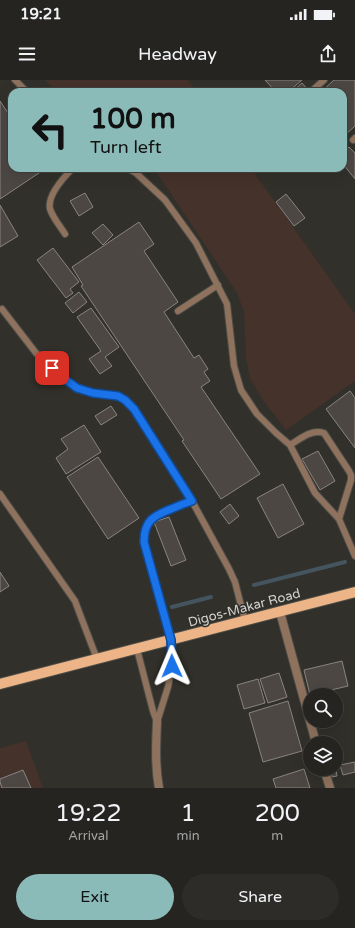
<!DOCTYPE html>
<style>
:root{--surface:#252420;--page:#2d2c29;--text:#f1f3f6;--muted:#a3a4a5;--line:#42413e;--accent:#8bbbb9}
body{margin:0;font-family:"Varela Round",sans-serif;background:var(--page);color:var(--text);height:100vh;display:flex;flex-direction:column;font-size:15px;white-space:nowrap}
*{box-sizing:border-box;margin:0}
p{font-size:13px;color:var(--muted)}
.icon{flex:none;width:22px;height:22px;fill:none;stroke:currentColor;stroke-width:2;stroke-linecap:round;stroke-linejoin:round}
.map{position:relative;height:708px;overflow:hidden}
.drawer{display:flex;flex-direction:column;background:var(--surface);flex:1}
.drawer>*{flex:none}
.guide{position:absolute;left:8px;top:8px;width:339px;height:84px;border-radius:12px;box-shadow:0 4px 16px #0002,0 0 0 1px var(--line);background:#8bbbb9;color:#111;overflow:hidden}
.tools{position:absolute;left:303px;top:608px;display:grid;gap:8px}
.tools a{display:grid;place-items:center;width:40px;height:40px;border-radius:50%;background:var(--surface);box-shadow:0 4px 16px #0002,0 0 0 1px var(--line);font-size:20px}
.pin{position:absolute;display:grid;place-items:center;width:34px;height:34px;color:#fff;margin:-17px;border-radius:8px;box-shadow:0 2px 6px #0006}
.me{position:absolute;width:44px;margin:-22px;rotate:359deg;stroke-linejoin:round;filter:drop-shadow(0 0 3px #0008)}
.turn{display:flex;align-items:center;gap:14px;height:84px;padding:0 16px;font-size:18px}
.turn .icon{width:52px;height:52px;stroke-width:2.5}
.turn b{display:block;font-size:28px;line-height:34px}
.eta{display:flex;justify-content:space-evenly;align-items:center;height:68px;text-align:center}
.eta b{font-size:24px;font-weight:600;line-height:28px}
.action{display:flex;gap:8px;margin-top:auto;padding:8px 16px}
.action a{flex:1;height:46px;border-radius:24px;background:var(--accent);color:#111;font-size:16px;font-weight:600;line-height:46px;text-align:center}
.action a+a{background:var(--page);color:var(--text)}
.status{display:flex;justify-content:space-between;align-items:center;height:28px;padding:0 20px;background:var(--surface);direction:ltr}
.status svg{height:11px;fill:currentColor}
header{display:flex;justify-content:space-between;align-items:center;height:52px;padding:0 16px;background:var(--surface);font-size:18px;font-weight:600}
.map>svg:first-child{display:block}
</style>
<div class="status"><b>19:21</b><svg viewBox="0 0 49 12"><path d="M0 12V9h3v3zM5 12V6h3v6zM10 12V3h3v9zM15 12V0h3v12zM26 1h20v11H26zM47 4h2v5h-2z"/></svg></div>
<header><svg class="icon" aria-label="menu" viewBox="0 0 24 24"><path d="M4 6h16M4 12h16M4 18h16"/></svg>Headway<svg class="icon" aria-label="share" viewBox="0 0 24 24"><path d="M12 15V3M7 8l5-5 5 5M5 13v7h14v-7"/></svg></header>
<div class="map">
<svg width="355" height="708" viewBox="0 0 355 708">
<rect width="100%" height="100%" fill="#31302a"/>
<path fill="#45322a" d="M44 0H188L197 12H56L46 1Z
M150 88H251L355 234V301L286 350 262 319 250 298 246 278 244 232 237 213 159 96Z
M26 661 43 708H0V668Z"/>
<g fill="none" stroke-linecap="round" stroke-linejoin="round">
<path stroke="#445560" stroke-width="4" d="M254 505 345 482
M172 527 211 517"/>
</g>
<path fill="#4d4744" stroke="#8a8480" d="M265 0H302L288 12H276Z
M334 0H355V46L343 57V12H321Z
M302 3 310 12H292Z
M0 21 12 39V88H45V89L0 119Z
M343 66 346 70 349 67 355 73V99L343 84Z
M85 113 93 127 79 136 70 121Z
M286 114 305 138 294 146 276 122Z
M0 125 18 156 0 167Z
M139 142 154 164 144 171 178 222 164 232 194 278 199 275 208 289 204 292 210 301 201 307 260 394 221 419 182 361 184 360 81 206 83 205 72 187Z
M103 144 113 155 103 165 92 153Z
M53 168 79 202 70 209 73 213 66 218 37 180Z
M79 212 87 222 73 233 65 223Z
M91 228 119 267 105 277 112 286 100 294 89 279 101 271 77 237Z
M350 311 355 318V368L326 329Z
M111 326 117 335 101 345 95 336Z
M84 345 101 372 66 394 56 378 68 369 61 359Z
M318 371 335 401 320 410 302 379Z
M98 377 139 438 108 459 67 397Z
M283 404 304 444 278 458 257 418Z
M230 424 239 436 229 444 220 432Z
M169 437 186 480 171 486 154 442Z
M0 492 9 506 0 512Z
M342 581 348 606 310 615 304 590Z
M279 593 287 617 268 623 260 599Z
M258 599 265 623 244 629 237 605Z
M336 617H338L340 626 336 627Z
M288 621 302 671 263 682 249 633Z
M355 682V692L343 695 340 685Z
M304 689 310 708H276L273 699Z
M330 689H336L337 696 332 697Z
M23 690 31 708H2L0 702V699Z"/>
<g fill="none" stroke-linecap="round" stroke-linejoin="round">
<defs>
<path id="lane" d="M15 0 27 12
M314 9 324 0
M353 60 355 58
M127 88 136 93 165 120 196 163 227 224 234 286 241 310 257 334 276 353 290 365 315 413 339 439 355 476
M65 154C60 146 53 138 50 129 47 115 64 97 73 88
M2 229 36 273 59 295 77 309 93 313 118 316 125 319 134 329 192 421 229 489 235 502 245 541
M178 231 218 205
M290 365C300 359 311 349 324 353L349 391 351 395V400L339 439
M0 414 75 521 81 537 97 579
M137 569 153 631 157 642
M157 642 168 607 170 596 172 586 171 560 144 462C144 441 153 436 171 429 178 426 185 423 192 421"/>
<path id="street" d="M280 532 316 663
M157 642C156 664 155 686 159 708
M324 689 330 708"/>
<path id="primary" d="M0 604 355 512"/>
</defs>
<use href="#lane" stroke="#4e4d48" stroke-width="8"/>
<use href="#street" stroke="#4e4d48" stroke-width="10"/>
<use href="#primary" stroke="#4e4d48" stroke-width="12"/>
<use href="#lane" stroke="#8e725d" stroke-width="6"/>
<use href="#street" stroke="#8e725d" stroke-width="8"/>
<use href="#primary" stroke="#edb487" stroke-width="10"/>
</g>
<g fill="none" stroke-linecap="round" stroke-linejoin="round">
<defs>
<path id="route" d="M52 288 59 295 77 308 93 313 118 316 125 320 134 329 192 421C185 423 178 426 171 429 153 436 144 441 144 462L171 560 172 586"/>
</defs>
<use href="#route" stroke="#114b97" stroke-width="10"/>
<use href="#route" stroke="#1a73e8" stroke-width="7"/>
</g>
<g text-anchor="middle" stroke-width="3" stroke-linejoin="round" paint-order="stroke">
<g font-size="13" fill="#d3d2cf" stroke="#31302a">
<text transform="translate(244 527) rotate(-15)" y="5">Digos-Makar Road</text>
</g>
</g>
</svg>
<div class="tools">
<a><svg class="icon" aria-label="search" viewBox="0 0 24 24"><circle cx="10" cy="10" r="6"/><path d="M15 15l6 6"/></svg></a>
<a><svg class="icon" aria-label="layers" viewBox="0 0 24 24"><path d="M12 4l9 5-9 5-9-5zM3 14l9 5 9-5"/></svg></a>
</div>
<div class="pin" style="left:52px;top:288px;background:#d93025"><svg class="icon" aria-label="arrive" viewBox="0 0 24 24"><path d="M6 21V4h12l-3 4 3 4H6"/></svg></div>
<svg class="me" style="left:172px;top:586px" viewBox="-20 -20 40 40"><path d="M0-17L14 15 0 8-14 15z" fill="#1a73e8" stroke="#fff" stroke-width="4"/></svg>
<div class="guide">
<div class="turn"><svg class="icon" aria-label="left" viewBox="0 0 24 24"><path d="M17 20v-9H6M10 6l-5 5 5 5"/></svg><div><b>100 m</b>Turn left</div></div>
</div>
</div>
<section class="drawer">
<div class="eta">
<div><b>19:22</b><p>Arrival</p></div>
<div><b>1</b><p>min</p></div>
<div><b>200</b><p>m</p></div>
</div>
<div class="action"><a>Exit</a><a>Share</a></div>
</section>
